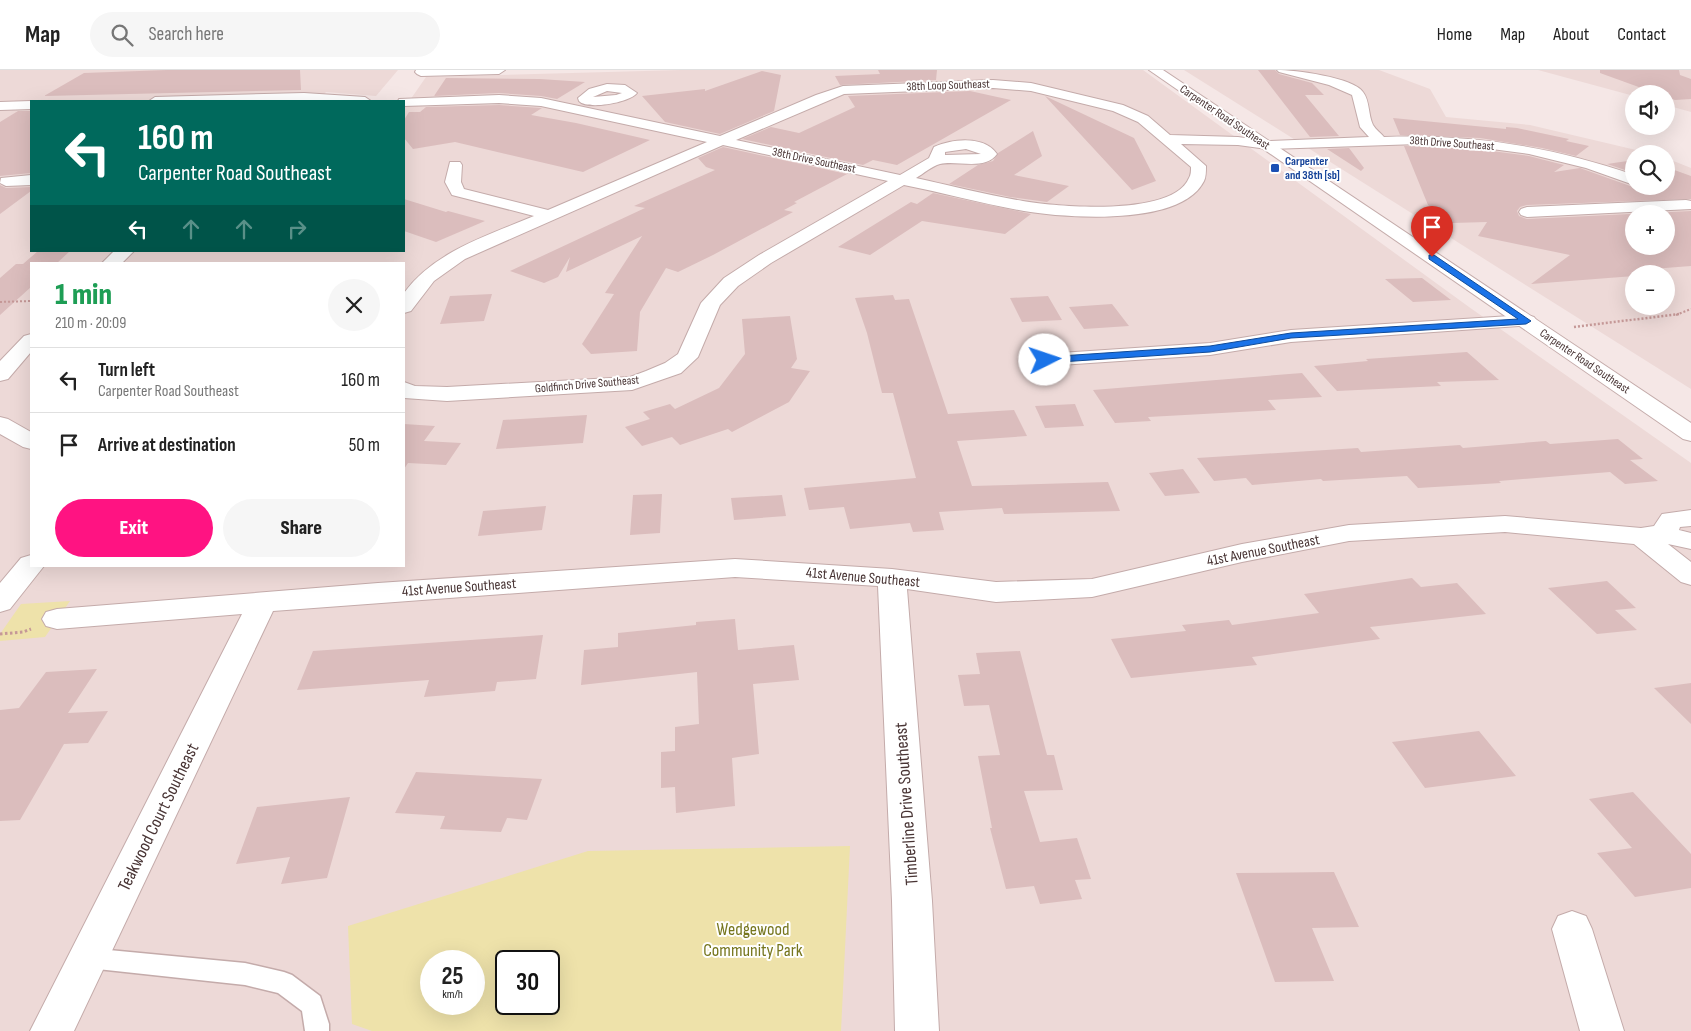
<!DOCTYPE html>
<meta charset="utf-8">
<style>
:root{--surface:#fff;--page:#f6f6f6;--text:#222;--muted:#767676;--line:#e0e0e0;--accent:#ff1382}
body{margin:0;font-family:"Sofia Sans Condensed",sans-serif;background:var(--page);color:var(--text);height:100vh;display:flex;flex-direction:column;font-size:19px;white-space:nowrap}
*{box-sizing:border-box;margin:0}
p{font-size:16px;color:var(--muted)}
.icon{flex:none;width:28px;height:28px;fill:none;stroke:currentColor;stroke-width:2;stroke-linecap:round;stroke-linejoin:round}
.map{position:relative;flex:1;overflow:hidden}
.drawer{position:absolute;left:30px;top:192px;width:375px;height:305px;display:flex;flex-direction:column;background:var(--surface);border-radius:0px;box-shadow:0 5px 20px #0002}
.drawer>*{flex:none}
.hud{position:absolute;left:30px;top:30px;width:375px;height:152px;border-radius:0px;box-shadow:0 5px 20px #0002;background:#00695c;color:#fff;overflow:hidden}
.tools{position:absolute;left:1625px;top:15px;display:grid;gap:10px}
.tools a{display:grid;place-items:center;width:50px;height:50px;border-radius:50%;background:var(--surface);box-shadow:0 5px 20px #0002;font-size:25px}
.speed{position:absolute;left:420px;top:880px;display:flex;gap:10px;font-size:25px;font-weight:700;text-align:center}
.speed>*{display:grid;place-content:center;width:65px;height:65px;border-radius:50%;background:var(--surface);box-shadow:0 5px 20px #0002;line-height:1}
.speed small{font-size:12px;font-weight:400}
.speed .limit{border:2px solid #111;border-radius:8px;background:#fff;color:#111}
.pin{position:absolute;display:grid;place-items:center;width:42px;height:42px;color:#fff;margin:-51px -21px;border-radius:50% 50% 50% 0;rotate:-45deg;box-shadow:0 0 5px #0007}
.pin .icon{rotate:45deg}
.me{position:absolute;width:55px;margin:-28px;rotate:86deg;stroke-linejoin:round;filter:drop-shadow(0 0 4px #0008)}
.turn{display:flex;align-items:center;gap:18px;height:105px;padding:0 25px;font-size:22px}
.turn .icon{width:65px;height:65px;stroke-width:2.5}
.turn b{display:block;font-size:35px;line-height:42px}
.lanes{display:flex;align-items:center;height:48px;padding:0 25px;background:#0003;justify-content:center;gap:25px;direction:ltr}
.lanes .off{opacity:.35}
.round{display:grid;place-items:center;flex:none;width:52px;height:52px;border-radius:26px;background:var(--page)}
.overview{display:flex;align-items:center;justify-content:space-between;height:85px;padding:0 25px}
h1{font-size:30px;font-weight:800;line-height:38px;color:#1e9e55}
.cta{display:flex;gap:10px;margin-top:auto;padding:10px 25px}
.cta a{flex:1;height:58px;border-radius:30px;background:var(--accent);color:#fff;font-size:20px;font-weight:800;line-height:58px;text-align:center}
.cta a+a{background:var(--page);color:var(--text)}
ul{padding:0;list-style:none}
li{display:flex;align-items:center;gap:15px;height:65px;padding:0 25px;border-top:1px solid var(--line)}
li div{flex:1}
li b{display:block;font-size:19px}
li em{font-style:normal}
header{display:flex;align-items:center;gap:30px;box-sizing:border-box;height:70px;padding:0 25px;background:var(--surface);border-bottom:1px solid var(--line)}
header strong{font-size:24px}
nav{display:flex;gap:28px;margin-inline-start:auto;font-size:18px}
.search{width:350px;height:45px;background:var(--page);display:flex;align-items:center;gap:12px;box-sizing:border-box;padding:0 18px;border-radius:28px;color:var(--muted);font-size:19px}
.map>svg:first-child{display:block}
</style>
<header>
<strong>Map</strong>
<div class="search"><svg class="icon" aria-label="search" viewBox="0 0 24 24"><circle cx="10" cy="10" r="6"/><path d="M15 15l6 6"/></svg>Search here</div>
<nav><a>Home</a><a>Map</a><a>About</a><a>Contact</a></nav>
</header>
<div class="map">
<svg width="1691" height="961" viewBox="0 0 1691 961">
<rect width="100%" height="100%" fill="#f5e7e6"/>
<path fill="#edd9d7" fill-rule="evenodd" d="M0 0H398L376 26 326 22 318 31H31V181H404V34L408 33 426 7 681 0H1143L1469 237 1691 393V961H0ZM31 194H404V496H31ZM431 891H474V934H431ZM506 891H549V934H506Z
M1184 0H1379L1430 19 1446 47 1530 55 1653 84H1634V116H1666V88L1691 98V319ZM1634 144H1666V176H1634ZM1634 204H1666V236H1634Z
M1538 0H1691V42L1666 35V24H1634V26Z"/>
<path fill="#eee2aa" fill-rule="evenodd" d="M70 531 45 567 0 571V564L21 534Z
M850 776 841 961H372L352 954 348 856 588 781ZM431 891H474V934H431ZM506 891H549V934H506Z"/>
<path fill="#dbbdbd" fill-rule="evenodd" d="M167 0H300L301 20 44 26 84 3Z
M878 0H937L936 10 840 15 835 6 880 4Z
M1258 0H1275L1279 4 1312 13 1324 25H1305L1339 66 1310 67Z
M1600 0H1679L1680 5 1691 9V29L1675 30 1666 27V24H1658L1600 3Z
M762 1 781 5 774 41 720 64 665 52 642 26 705 19V21Z
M446 8 540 9 585 12 557 29 541 26 499 23 434 26Z
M970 21 1011 30 897 95 873 90 863 95 742 69 771 57 799 63 855 37 848 26Z
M1045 26 1134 68 1156 111 1132 120Z
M499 35 542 38 531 45 576 53 650 70 583 102 455 72 413 79 404 68V50L409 42H420L426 37Z
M18 41H31V103L0 106V52Z
M1393 48 1506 59V57L1517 58 1569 69 1566 71 1589 76 1576 86 1542 78 1480 68 1400 65Z
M1033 61 1042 86 1014 105 1069 116 1047 132 1010 127 949 114 978 95 993 91 998 83Z
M1404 76 1469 78 1529 86 1564 95 1554 102 1580 98 1633 117 1666 116V97L1691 106V129L1527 135 1520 137 1517 141 1519 146 1527 149 1691 141V196L1652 199 1655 201H1647L1651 204H1634V206L1531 214 1570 185 1478 166 1487 152 1452 153 1428 135ZM1634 144H1666V176H1634Z
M723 77 847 104 794 132 797 133 784 140 793 142 713 185 678 202 666 198 640 242 637 281 591 284 582 274 614 224 605 223 642 166 566 202 570 187 558 207 544 213 510 201 645 138 634 136 715 100 706 97 698 88Z
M1349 78 1364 98 1361 101 1327 79Z
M1634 90V103L1607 94Z
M0 115 6 118 31 117V121L0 144Z
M933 123 1031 144 1005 164 922 151 870 185 838 177 911 132 917 134Z
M404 129 446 142 448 141 485 151 436 172 404 161Z
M38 181H70L56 194H31V217L0 245V208L16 194H23Z
M1422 208 1451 230 1413 232 1385 209Z
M492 224 484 251 440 254 450 226Z
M893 225 895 230 909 229 948 344 1014 340 1027 366 957 371 972 416 1108 412 1120 441 1004 444 1002 438 939 442 944 460 913 462 910 453 850 459 844 437 809 440 804 418 916 408 893 323H882L867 263 855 228Z
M1048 226 1062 250 1022 252 1010 228Z
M1112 234 1129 256 1084 259 1069 237Z
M790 246 797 289 791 298 810 301 789 332 732 362 728 359 680 375 672 367 642 376 625 357 650 349 643 342 670 334 675 339 719 318 745 284 742 249Z
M1467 282 1499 310 1437 312 1441 316 1337 321 1314 296 1368 291 1366 289Z
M1302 303 1322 327 1268 330 1276 340 1148 347 1151 351 1115 353 1093 320Z
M1075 334 1084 356 1045 358 1035 336Z
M587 345 583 373 496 379 503 350Z
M404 354 435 356 424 371 461 373 446 395 408 393 404 399Z
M1618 369 1643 389 1630 390 1658 411 1625 414 1610 402 1499 411 1501 413 1418 418 1407 406 1323 411 1321 409 1252 415 1246 408 1214 411 1197 388 1358 378 1361 382 1460 375 1463 378 1546 371 1550 374Z
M1183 399 1200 423 1165 426 1149 403Z
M662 424 660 463 630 465 633 425Z
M782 425 786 446 734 450 731 428Z
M546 436 542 460 478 466 483 441Z
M1412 508 1421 517 1457 513 1486 544 1370 557 1380 569 1252 587 1257 595 1131 608 1111 569 1186 561 1182 555 1229 550 1232 555 1319 543 1304 524Z
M1607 511 1636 538 1615 540 1637 560 1597 564 1548 518Z
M735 549 738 580 794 575 799 610 753 614 759 684 732 688 735 736 676 743 675 717 661 718V682L675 681V657L699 654 697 602 581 615 584 580 618 577V563L696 555V552Z
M543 565 536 609 497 612 495 621 424 627 429 610 297 620 313 581Z
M1020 581 1047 685H1054L1063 720 1024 721 1040 772 1077 768 1091 809 1075 810 1082 829 1040 834 1034 816 1006 819 990 758H992L978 686 1000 685 989 635 964 636 958 605 980 604 976 583Z
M97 599 68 643 108 641 88 673 64 674 20 750 0 751V640L19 638 46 602Z
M1691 613V654L1654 618Z
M1479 661 1516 706 1425 718 1392 672Z
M416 702 542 709 527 750 507 748 501 762 440 759 445 746 395 743Z
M1633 722 1691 784V818L1635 827 1597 783 1632 778 1589 729Z
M350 727 327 808 281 814 290 787 236 794 257 737Z
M1334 802 1359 857 1312 858 1334 911 1275 912 1236 803Z"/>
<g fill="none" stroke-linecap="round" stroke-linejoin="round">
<defs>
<path id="service" d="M88 878 245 893 284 902 292 905 320 926 329 954V961H305L302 941 278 923 245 915 88 898 80 895 77 888 80 881Z"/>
<path id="minor" d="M416 0H505L499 4 421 6 417 4 415 2Z
M1277 0C1294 0 1353 7 1363 22 1370 31 1368 45 1373 55 1376 60 1381 63 1384 67 1471 64 1551 76 1634 105V115L1586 98 1529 84 1469 76 1418 74 1267 79 1238 75 1181 74 1206 96C1206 101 1206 107 1204 111 1181 157 1066 148 1024 141 984 134 944 123 904 115L771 193 738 216 720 235 698 287 681 303 632 320 447 331 404 328V312L415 316 447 317 630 307 646 301 665 293 678 284 701 233 724 208 759 185 888 111 723 75 465 189 434 211 411 241 404 243V223C435 181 487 166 534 146L452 125 445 112 450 92H460L462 95 461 112 464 119 548 140 707 72 541 36 499 33 404 36V31H398L399 29 499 25 541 28 720 66 816 25 843 16 993 10 1031 13 1123 35 1148 46 1170 65 1238 67 1267 71 1369 67 1360 57 1352 25 1329 15 1279 2ZM993 18 1031 21 1113 41 1138 52 1191 97C1191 101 1191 105 1189 108 1173 147 1058 137 1023 131 987 125 952 116 916 108 923 104 932 96 940 94 957 90 985 101 997 84 984 65 952 69 934 77L929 88 900 105 736 70 844 24ZM966 79 981 84 945 85V82Z
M607 14 625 15 637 23C629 33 587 40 579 31L578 28 589 19ZM607 21 622 23 616 25 593 27Z
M304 23 365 27 371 31H149L155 27Z
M31 31V39L0 40V32Z
M31 105V115L6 116 0 113 1 108Z
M1686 130 1691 131V139L1527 147 1521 145 1519 142 1521 139 1527 137Z
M114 181H134L121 194H101Z
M1527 245 1534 247 1537 251 1534 255 1291 272 1210 285 1045 296 1037 295 1034 290 1037 285 1045 284 1210 273 1291 260Z
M31 264V282L8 309 0 311V291L24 266Z
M0 347 8 349 31 362V379L23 377 0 364Z
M1691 440V456L1680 457 1679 460 1691 463V479L1668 474 1691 492V515L1681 512 1634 474 1505 462 1349 471 1242 492 1092 527 996 532 907 519 932 831 939 961H895L892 831 878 516 735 507 273 541 74 961H30L242 544 57 559 46 556 42 549 46 542 57 539 378 513 735 489 892 499 996 512 1092 509 1242 474 1349 455 1505 446 1641 458 1654 456 1662 444Z
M31 485V496H44L10 539 0 542V513L21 488Z
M1572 841 1586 846 1592 859 1624 961H1580L1552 859 1558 846Z"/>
<path id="tertiary" d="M1149 0H1163L1691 353V371L1683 369Z"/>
</defs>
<use href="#service" stroke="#c4abaa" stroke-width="3"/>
<use href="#minor" stroke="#c4abaa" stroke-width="2"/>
<use href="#tertiary" stroke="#c4abaa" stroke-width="2"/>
<path stroke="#c59897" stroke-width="2" stroke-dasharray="2 2" stroke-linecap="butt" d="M0 232 31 231
M1676 245 1691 239"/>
<path stroke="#c59897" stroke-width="2.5" stroke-dasharray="2 2" stroke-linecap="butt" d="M1574 257 1679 244"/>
<path stroke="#c59897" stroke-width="3" stroke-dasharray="2.5 2.5" stroke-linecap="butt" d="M0 564 23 562 31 559"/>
<use href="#service" fill="#fff" fill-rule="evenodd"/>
<use href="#minor" fill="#fff" fill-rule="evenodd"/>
<use href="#tertiary" fill="#fff" fill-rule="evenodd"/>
</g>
<path fill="#1a73e8" stroke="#114b97" d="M1429 185H1434L1531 251 1526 254 1291 268 1210 282 1045 293 1041 290 1045 287 1210 276 1291 263 1518 249 1429 189Z"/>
<rect fill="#1a4fb4" stroke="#fff" stroke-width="2" x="1270" y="93" width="10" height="10" rx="2.5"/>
<g text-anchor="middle" stroke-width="4" stroke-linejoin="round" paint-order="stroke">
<g font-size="12" fill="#483434" stroke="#fff">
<text transform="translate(948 15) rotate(-2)" y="4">38th Loop Southeast</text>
<text transform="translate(1225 47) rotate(34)" y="4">Carpenter Road Southeast</text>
<text transform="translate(1452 73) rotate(4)" y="4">38th Drive Southeast</text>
<text transform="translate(814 90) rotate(12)" y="4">38th Drive Southeast</text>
<text transform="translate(1585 291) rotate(34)" y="4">Carpenter Road Southeast</text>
<text transform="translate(587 314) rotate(-5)" y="4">Goldfinch Drive Southeast</text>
</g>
<g font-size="12" font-weight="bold" fill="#164399" stroke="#fff" text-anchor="start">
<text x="1285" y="95">Carpenter<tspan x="1285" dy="14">and 38th [sb]</tspan></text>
</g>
<g font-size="15" fill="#483434" stroke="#fff">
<text transform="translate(1263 480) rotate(-11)" y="5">41st Avenue Southeast</text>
<text transform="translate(863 507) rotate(5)" y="5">41st Avenue Southeast</text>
<text transform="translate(459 517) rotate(-4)" y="5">41st Avenue Southeast</text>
</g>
<g font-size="18" fill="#483434" stroke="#fff">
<text transform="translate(906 734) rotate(-94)" y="6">Timberline Drive Southeast</text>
<text transform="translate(158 747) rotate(-64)" y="6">Teakwood Court Southeast</text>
</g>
<g font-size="18" fill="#76761e" stroke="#fff">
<text x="753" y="865">Wedgewood<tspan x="753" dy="21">Community Park</tspan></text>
</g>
</g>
</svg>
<div class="tools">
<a><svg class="icon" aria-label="sound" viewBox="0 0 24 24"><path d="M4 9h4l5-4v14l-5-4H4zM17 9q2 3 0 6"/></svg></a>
<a><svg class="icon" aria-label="search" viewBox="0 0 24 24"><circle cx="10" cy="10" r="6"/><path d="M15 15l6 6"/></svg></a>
<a>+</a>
<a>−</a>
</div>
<div class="speed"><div>25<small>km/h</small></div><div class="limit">30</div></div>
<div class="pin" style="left:1432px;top:187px;background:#d93025"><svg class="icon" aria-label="arrive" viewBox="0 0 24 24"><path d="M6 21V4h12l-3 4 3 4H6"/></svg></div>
<svg class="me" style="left:1045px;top:290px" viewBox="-20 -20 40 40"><circle r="19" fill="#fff"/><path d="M0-13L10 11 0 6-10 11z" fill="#1a73e8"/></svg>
<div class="hud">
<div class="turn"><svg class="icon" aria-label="left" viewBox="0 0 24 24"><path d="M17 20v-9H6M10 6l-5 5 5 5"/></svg><div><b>160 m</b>Carpenter Road Southeast</div></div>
<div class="lanes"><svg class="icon" aria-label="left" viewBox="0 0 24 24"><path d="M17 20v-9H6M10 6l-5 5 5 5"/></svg><svg class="icon off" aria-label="ahead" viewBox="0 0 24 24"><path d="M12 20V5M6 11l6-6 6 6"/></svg><svg class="icon off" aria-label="ahead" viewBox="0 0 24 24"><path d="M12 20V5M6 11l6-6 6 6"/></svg><svg class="icon off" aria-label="right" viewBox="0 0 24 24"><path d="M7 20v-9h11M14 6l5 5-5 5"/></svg></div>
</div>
<section class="drawer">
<div class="overview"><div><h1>1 min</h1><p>210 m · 20:09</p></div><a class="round"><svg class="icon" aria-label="close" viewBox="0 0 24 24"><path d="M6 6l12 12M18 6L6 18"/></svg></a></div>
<ul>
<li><svg class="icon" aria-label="left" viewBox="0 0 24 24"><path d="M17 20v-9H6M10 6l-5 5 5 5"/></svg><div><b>Turn left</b><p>Carpenter Road Southeast</p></div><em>160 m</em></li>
<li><svg class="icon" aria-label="arrive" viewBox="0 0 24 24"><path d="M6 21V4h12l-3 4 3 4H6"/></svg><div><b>Arrive at destination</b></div><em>50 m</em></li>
</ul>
<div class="cta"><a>Exit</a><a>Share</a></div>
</section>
</div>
